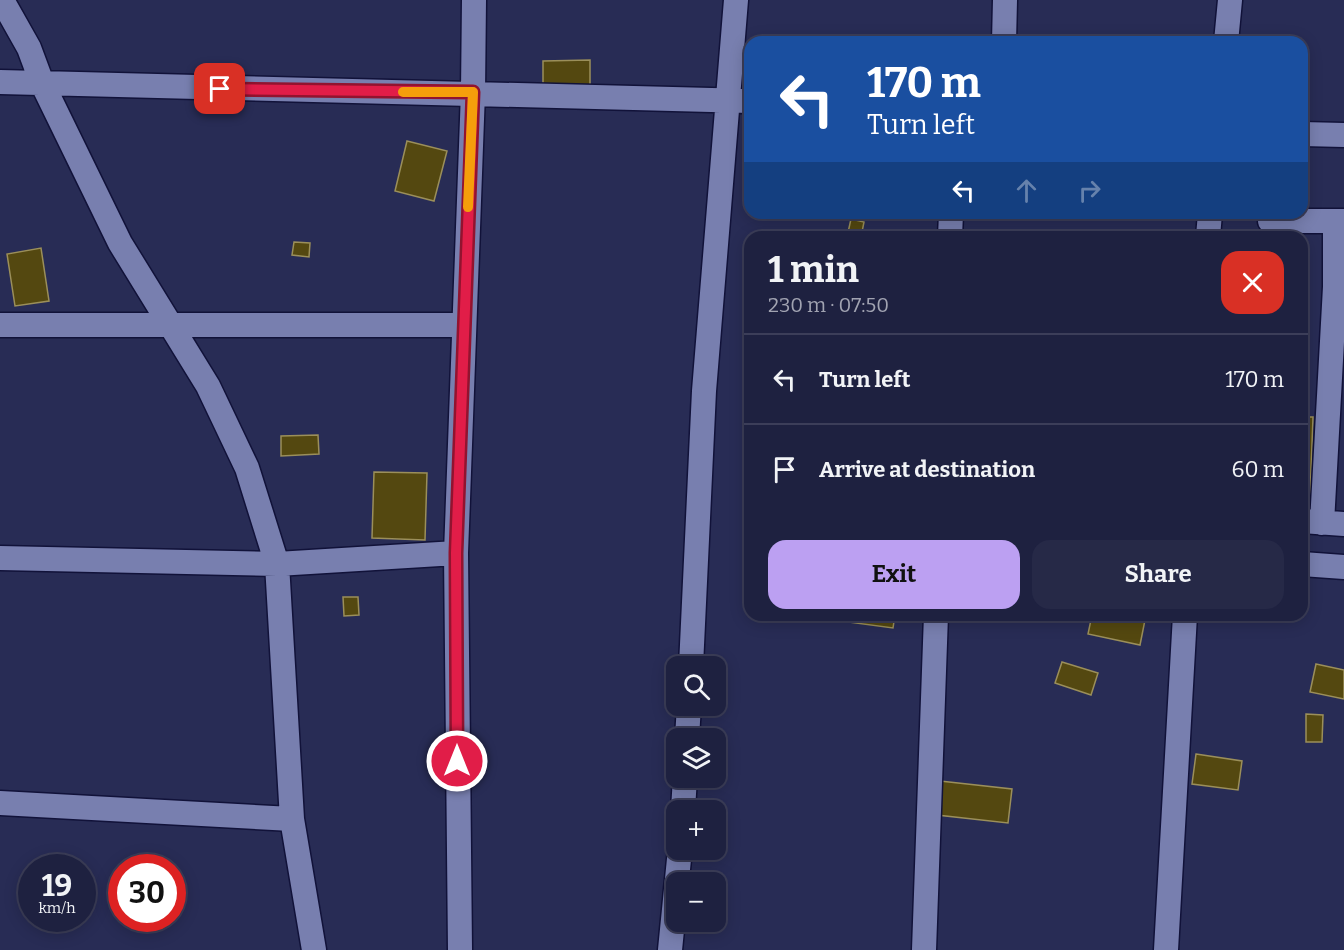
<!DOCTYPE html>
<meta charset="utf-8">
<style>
:root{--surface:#1e2140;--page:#262947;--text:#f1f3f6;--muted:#a1a3b1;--line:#3c3e59;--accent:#bca0f2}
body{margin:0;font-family:Bitter,serif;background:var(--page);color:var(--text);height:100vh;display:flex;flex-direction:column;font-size:22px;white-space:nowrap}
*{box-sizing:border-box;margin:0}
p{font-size:20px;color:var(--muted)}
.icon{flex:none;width:33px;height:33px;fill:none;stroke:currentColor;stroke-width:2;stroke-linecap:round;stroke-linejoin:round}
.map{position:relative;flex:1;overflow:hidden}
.panel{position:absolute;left:744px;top:231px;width:564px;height:390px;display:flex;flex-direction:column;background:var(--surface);border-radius:18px;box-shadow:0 3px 15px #0003,0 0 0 2px var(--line)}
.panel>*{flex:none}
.top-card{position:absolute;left:744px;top:36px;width:564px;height:183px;border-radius:18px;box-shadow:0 3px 15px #0003,0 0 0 2px var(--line);background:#1a4fa0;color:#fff;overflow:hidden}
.buttons{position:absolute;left:666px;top:656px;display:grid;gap:12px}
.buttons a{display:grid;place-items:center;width:60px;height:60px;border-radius:12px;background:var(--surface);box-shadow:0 3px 15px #0003,0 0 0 2px var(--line);font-size:30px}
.speed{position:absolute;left:18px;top:854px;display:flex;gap:12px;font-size:30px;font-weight:700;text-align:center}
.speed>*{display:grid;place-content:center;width:78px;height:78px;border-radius:50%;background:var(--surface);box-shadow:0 3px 15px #0003,0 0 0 2px var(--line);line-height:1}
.speed small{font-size:15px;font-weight:400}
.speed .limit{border:9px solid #d22;background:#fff;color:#111}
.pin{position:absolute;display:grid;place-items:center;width:51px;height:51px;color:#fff;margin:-26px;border-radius:12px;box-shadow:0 3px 9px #0006}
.me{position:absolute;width:66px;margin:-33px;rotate:0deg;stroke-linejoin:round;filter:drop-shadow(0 0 4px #0008)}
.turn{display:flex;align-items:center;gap:21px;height:126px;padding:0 24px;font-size:27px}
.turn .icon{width:78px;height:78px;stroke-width:2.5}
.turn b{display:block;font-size:42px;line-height:51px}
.lanes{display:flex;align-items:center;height:57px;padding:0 24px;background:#0003;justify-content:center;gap:30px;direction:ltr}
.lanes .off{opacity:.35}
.round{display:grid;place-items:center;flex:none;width:63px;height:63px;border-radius:18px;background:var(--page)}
.overview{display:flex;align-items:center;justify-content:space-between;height:102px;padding:0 24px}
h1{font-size:36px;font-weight:700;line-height:45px}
.cta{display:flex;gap:12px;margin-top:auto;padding:12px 24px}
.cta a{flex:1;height:69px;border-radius:18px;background:var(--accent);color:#111;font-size:24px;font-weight:700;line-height:69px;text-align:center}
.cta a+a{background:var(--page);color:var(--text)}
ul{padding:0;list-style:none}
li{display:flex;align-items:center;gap:18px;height:90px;padding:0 24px;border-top:2px solid var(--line)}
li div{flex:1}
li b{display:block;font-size:22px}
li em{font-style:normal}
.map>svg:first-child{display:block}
</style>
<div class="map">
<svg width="1344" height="950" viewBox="0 0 1344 950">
<rect width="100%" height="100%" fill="#282c55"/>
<path fill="#544810" stroke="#9b8f5a" stroke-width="1.5" d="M590 60V89L543 90V61Z
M407 141 447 151 434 201 395 191Z
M851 219 864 222 861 237H847Z
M294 242 310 243 309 257 292 255Z
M41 248 49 301 15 306 7 254Z
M1302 417H1313L1310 497 1302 496Z
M318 435 319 454 281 456V436Z
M374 472 427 473 425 540 372 538Z
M343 597H358L359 615 344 616Z
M819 615H895L893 628 818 618Z
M1092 615H1146L1140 645 1088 634Z
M1062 662 1098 673 1091 695 1055 683Z
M1316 664 1344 670V699L1310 692Z
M1306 714 1323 715 1322 742H1306Z
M1196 754 1242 761 1238 790 1192 784Z
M940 781 1012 789 1008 823 937 815Z"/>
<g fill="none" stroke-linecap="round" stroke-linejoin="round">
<defs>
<path id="street" d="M2 0 29 48 42 83 120 243 208 386 247 468 277 564 292 819 314 950
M1004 42 1005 0
M1226 42 1230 0
M0 82 750 101
M1302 134 1344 135
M1270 221H1344
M950 237 951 213
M1208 237 1210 213
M0 325H464
M1302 521 1344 524
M1322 523 1335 287V221
M0 558 277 564 456 553
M1302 564 1344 567
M691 666 704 391 736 0
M687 738 689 705
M0 803 292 819
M683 810 685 777
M460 950 456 553 473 92 474 0
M670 950 680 849
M924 950 936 615
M1166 950 1185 615"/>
</defs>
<use href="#street" stroke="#111239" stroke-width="27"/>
<use href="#street" stroke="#787faf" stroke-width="24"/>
</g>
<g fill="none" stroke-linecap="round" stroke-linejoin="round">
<defs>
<path id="route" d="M220 89 473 92 456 553 457 761"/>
</defs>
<use href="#route" stroke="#92132f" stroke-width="15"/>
<use href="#route" stroke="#e11d48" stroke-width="10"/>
<path stroke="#f59e0b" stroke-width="10" d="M403 92H473L468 207"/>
</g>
</svg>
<div class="buttons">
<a><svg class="icon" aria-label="search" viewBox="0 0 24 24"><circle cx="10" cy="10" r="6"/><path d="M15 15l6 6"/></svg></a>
<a><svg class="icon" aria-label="layers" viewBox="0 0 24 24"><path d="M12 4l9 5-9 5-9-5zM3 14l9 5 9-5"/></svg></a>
<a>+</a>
<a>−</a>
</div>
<div class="speed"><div>19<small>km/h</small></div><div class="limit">30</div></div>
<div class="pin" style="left:220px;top:89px;background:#d93025"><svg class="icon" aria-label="arrive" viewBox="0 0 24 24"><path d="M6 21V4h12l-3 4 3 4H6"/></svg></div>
<svg class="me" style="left:457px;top:761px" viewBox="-20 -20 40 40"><circle r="17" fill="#e11d48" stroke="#fff" stroke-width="3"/><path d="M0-11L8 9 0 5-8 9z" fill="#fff"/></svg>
<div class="top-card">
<div class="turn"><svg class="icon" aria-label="left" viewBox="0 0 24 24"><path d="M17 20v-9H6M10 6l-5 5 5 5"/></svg><div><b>170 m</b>Turn left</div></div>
<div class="lanes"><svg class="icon" aria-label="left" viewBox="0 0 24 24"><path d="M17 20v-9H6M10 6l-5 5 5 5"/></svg><svg class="icon off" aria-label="ahead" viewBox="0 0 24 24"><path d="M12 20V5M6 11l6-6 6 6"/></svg><svg class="icon off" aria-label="right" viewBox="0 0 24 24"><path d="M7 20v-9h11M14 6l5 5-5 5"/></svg></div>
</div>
<section class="panel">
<div class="overview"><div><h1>1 min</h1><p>230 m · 07:50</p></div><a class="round" style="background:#d93025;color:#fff"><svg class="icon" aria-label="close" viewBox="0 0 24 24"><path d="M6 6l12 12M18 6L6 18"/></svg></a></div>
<ul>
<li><svg class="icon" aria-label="left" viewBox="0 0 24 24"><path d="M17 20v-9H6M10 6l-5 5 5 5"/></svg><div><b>Turn left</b></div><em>170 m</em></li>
<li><svg class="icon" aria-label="arrive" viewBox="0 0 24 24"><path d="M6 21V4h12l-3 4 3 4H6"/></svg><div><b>Arrive at destination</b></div><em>60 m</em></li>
</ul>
<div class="cta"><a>Exit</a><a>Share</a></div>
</section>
</div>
